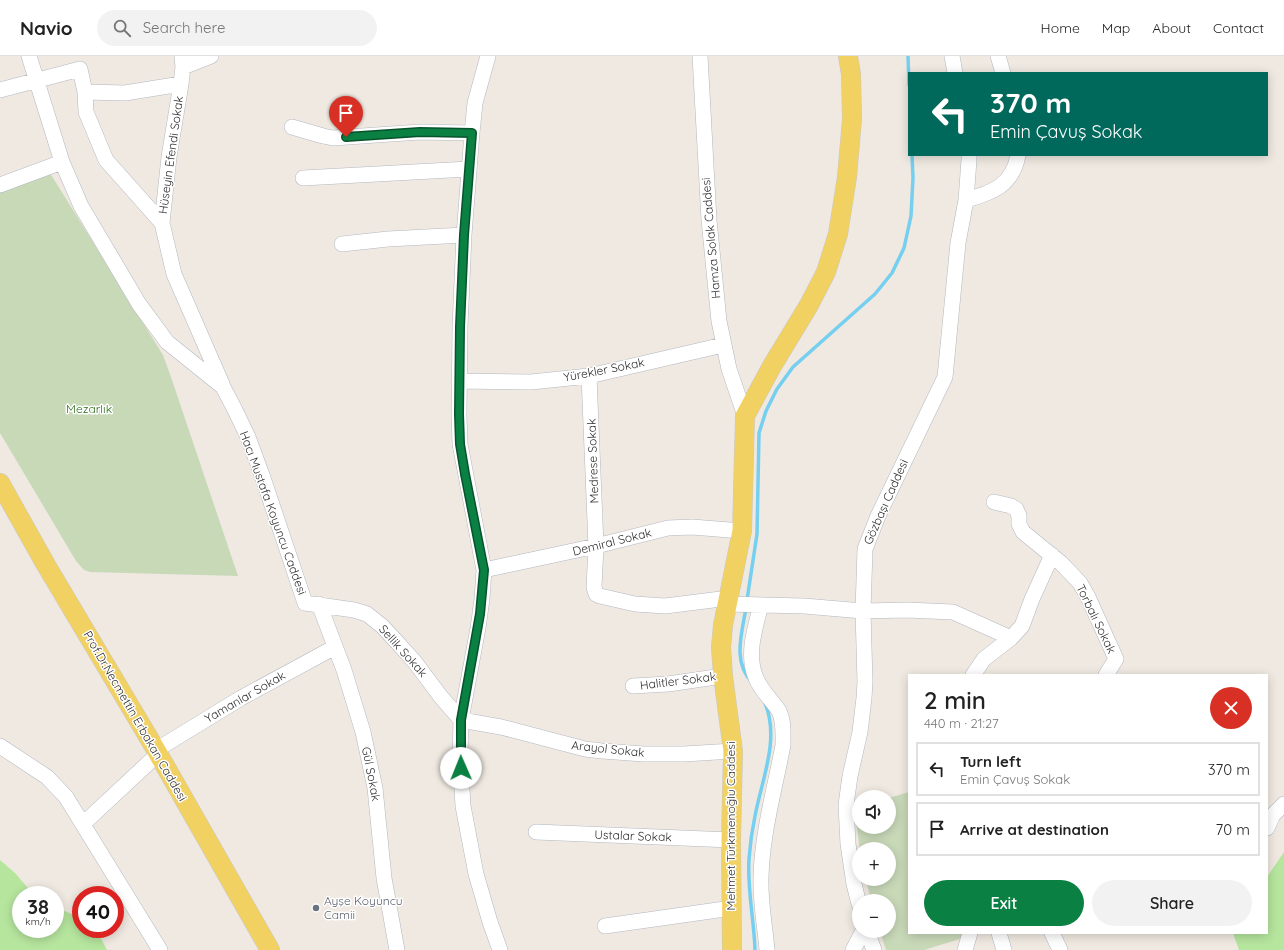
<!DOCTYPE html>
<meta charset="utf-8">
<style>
:root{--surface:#fff;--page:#f2f2f2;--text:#222;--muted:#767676;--line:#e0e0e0;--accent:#0b8043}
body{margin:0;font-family:Quicksand,sans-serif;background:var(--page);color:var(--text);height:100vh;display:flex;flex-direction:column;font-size:15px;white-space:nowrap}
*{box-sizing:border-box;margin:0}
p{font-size:13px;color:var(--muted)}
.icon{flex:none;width:22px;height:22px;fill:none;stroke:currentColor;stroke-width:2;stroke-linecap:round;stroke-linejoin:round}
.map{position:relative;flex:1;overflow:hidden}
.drawer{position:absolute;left:908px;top:618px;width:360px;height:260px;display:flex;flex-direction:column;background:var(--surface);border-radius:0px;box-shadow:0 2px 10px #0003}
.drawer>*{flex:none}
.guide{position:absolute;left:908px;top:16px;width:360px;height:84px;border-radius:0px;box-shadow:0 2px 10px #0003;background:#00695c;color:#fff;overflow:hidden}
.tools{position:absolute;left:852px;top:734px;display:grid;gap:8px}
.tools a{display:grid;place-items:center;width:44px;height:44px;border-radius:50%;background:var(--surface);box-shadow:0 2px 10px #0003;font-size:20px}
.speed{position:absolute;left:12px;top:830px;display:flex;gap:8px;font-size:20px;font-weight:700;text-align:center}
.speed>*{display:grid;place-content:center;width:52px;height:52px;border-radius:50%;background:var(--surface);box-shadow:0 2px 10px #0003;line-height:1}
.speed small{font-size:10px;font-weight:400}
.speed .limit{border:6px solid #d22;background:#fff;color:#111}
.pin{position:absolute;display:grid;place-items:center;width:34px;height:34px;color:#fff;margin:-41px -17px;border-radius:50% 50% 50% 0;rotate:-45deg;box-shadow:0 0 4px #0007}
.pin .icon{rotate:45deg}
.me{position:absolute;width:44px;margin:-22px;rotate:359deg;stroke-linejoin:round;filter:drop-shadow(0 0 3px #0008)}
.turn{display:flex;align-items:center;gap:14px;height:84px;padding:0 16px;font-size:18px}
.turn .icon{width:52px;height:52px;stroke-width:2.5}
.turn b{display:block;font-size:28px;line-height:34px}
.round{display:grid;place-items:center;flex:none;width:42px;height:42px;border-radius:21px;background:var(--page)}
.summary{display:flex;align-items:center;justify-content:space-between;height:68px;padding:0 16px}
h1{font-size:24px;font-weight:600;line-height:30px}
.primary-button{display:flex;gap:8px;margin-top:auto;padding:8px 16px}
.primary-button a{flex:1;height:46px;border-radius:24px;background:var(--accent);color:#fff;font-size:16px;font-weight:600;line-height:46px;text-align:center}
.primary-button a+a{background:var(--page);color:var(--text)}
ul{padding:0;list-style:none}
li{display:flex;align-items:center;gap:12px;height:54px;margin:0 8px 6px;padding:0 8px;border:2px solid var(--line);border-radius:0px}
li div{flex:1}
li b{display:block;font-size:15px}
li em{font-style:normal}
header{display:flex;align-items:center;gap:24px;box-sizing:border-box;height:56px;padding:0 20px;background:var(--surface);border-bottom:1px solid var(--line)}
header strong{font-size:19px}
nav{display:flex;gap:22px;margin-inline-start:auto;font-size:14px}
.search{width:280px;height:36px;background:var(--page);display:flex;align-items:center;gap:10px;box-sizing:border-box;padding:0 14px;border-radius:22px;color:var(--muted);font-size:15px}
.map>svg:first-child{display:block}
</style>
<header>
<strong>Navio</strong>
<div class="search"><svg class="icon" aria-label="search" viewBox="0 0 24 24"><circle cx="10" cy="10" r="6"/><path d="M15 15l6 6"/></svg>Search here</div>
<nav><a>Home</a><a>Map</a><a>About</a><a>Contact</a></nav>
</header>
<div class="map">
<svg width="1284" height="894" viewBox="0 0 1284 894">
<rect width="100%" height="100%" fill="#efe9e1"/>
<path fill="#b6e59e" d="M1284 796V894H1239L1233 877H1267V821Z
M0 804 15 817 34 839H21V873H55V851L81 862V873H96L107 894H0Z"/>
<path fill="#c8d9b8" d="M50 117 163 299 171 321 238 520 90 516 84 514 76 505 0 377V136Z
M909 736V877H964L963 882 924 894H886L880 875H889V845H871L866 823H889V793H860L854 753 859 752V771H889V742Z"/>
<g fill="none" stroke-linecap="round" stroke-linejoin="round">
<path stroke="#75cff0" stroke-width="3.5" d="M908 0 909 29
M747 544 757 478 759 377 766 355 777 333 793 311 875 238 892 217 904 192 911 160 913 122 912 99
M746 552C742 577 732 606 752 626
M755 894C754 863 747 833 749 803 750 788 752 774 755 760 762 723 780 683 765 647"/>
<defs>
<path id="minor" d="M29 0 62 106 81 150 139 248 167 286 223 331 235 354 248 381 262 419 305 547 354 554 367 558 382 570 396 585 414 605 441 641 461 664 501 671 585 693 602 695 644 698H684L733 695
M182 0 183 11 181 28 169 101 162 167 174 218 222 328
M488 0 475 47 472 77 464 179 460 271 459 359 460 388 484 514 482 543 478 572 461 664 460 700 463 750 476 818 490 866 500 894
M700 0 709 164 719 265 729 313 745 360
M952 0 955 17
M998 0 1003 17
M183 11 211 0
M0 34 80 13 85 36 86 56 106 104 162 167
M85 36 125 37 181 28
M292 71 323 80 333 82 420 76 472 77
M303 122 469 113
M0 129 62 106
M966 144C992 137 1013 129 1018 99
M342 188 388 183 464 179
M589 320 596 490 594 531 596 538 600 540 635 548 665 550 729 542
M459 325 531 326 589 320 723 289
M994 446 1011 450 1016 453 1019 460V468L1023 476 1061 507 1080 527 1088 541 1116 603 1106 619
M484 514 596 490 668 472 692 471 742 475
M319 548 344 614 363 676 375 732 384 822 397 894
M728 548 804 550 863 555 907 554 953 556 1011 582
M761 549C755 572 746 599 756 622 761 635 772 644 779 655 784 665 783 678 783 689 775 732 762 777 761 821 760 845 765 870 767 894
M973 619 984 603 1011 582 1022 570 1032 543 1052 499
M633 630 668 628 723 620
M0 690 47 721 66 741 160 894
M156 694 241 642 335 591
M83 768 158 698
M1267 772 1273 759 1284 748
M536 776 731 784
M859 848 854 828 848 788 846 749 850 720 860 676 864 642 865 626 863 555 865 493 878 460 945 321 958 187 966 144 969 104V99
M605 870 732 852
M867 875 874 894
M999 877 1004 894
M1052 877 1060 894
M853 894 863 875
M965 894 970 877"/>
<path id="major" d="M0 427 46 509 156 694 270 894
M732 894 731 784 733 695 723 620 721 591 723 569 742 475 745 360 772 310 809 249 826 216 838 178 847 121 852 63 851 18 848 0"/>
</defs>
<use href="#minor" stroke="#b4b7c1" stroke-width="16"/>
<use href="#major" stroke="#c9c9c9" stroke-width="20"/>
<use href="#minor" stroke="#fff" stroke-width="15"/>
<use href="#major" stroke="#f2d163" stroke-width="19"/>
</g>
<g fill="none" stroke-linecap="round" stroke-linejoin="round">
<defs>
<path id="route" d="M346 81 420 76 472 77 464 179 460 271 459 358 460 388 465 418 484 514 480 558 461 664V712"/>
</defs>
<use href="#route" stroke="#07532c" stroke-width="10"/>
<use href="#route" stroke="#0b8043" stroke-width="7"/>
</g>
<circle fill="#6b7280" stroke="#fff" stroke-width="1.5" cx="316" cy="852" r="4"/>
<g text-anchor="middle" stroke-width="3" stroke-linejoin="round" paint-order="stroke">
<g font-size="12" fill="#2e2e2e" stroke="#fff">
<text transform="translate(171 99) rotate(-82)" y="4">Hüseyin Efendi Sokak</text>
<text transform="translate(711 182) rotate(-95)" y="4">Hamza Solak Caddesi</text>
<text transform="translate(604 314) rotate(-11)" y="4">Yürekler Sokak</text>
<text transform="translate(593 405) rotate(-92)" y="4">Medrese Sokak</text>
<text transform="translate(886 446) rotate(-66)" y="4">Gözbaşı Caddesi</text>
<text transform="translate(273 457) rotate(70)" y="4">Hacı Mustafa Koyuncu Caddesi</text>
<text transform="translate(612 486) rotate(-14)" y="4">Demiral Sokak</text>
<text transform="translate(1096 563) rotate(64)" y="4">Torbalı Sokak</text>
<text transform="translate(403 595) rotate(48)" y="4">Sellik Sokak</text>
<text transform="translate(678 625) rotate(-7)" y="4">Halitler Sokak</text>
<text transform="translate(245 641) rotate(-30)" y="4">Yamanlar Sokak</text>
<text transform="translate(135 660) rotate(60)" y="4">Prof.Dr.Necmettin Erbakan Caddesi</text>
<text transform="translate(608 693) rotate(6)" y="4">Arayol Sokak</text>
<text transform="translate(371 718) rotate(79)" y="4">Gül Sokak</text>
<text transform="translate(731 770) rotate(-90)" y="4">Mehmet Türkmenoğlu Caddesi</text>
<text transform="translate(633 780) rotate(2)" y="4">Ustalar Sokak</text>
</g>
<g font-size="12" fill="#2c6e1b" stroke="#fff">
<text x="89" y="357">Mezarlık</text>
</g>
<g font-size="12" fill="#5b616d" stroke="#fff" text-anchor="start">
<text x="324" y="849">Ayşe Koyuncu<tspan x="324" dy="14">Camii</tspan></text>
</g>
</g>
</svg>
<div class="tools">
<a><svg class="icon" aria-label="sound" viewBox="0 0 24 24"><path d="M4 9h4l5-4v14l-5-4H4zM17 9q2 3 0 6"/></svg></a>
<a>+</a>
<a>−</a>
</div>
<div class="speed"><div>38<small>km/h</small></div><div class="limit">40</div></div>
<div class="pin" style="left:346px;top:81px;background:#d93025"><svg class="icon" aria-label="arrive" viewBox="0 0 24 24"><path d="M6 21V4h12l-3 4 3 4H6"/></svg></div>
<svg class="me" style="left:461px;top:712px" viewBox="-20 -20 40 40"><circle r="19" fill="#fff"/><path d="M0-13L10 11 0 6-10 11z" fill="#0b8043"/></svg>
<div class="guide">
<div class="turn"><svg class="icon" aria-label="left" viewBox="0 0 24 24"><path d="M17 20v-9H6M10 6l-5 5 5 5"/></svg><div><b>370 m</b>Emin Çavuş Sokak</div></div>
</div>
<section class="drawer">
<div class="summary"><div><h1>2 min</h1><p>440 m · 21:27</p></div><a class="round" style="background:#d93025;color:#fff"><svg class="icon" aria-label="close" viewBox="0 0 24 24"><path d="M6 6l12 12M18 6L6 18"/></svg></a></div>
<ul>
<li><svg class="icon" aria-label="left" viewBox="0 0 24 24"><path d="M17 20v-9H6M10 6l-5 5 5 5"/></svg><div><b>Turn left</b><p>Emin Çavuş Sokak</p></div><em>370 m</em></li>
<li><svg class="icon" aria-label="arrive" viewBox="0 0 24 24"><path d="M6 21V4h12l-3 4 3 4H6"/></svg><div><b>Arrive at destination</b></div><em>70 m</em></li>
</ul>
<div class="primary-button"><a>Exit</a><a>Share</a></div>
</section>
</div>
